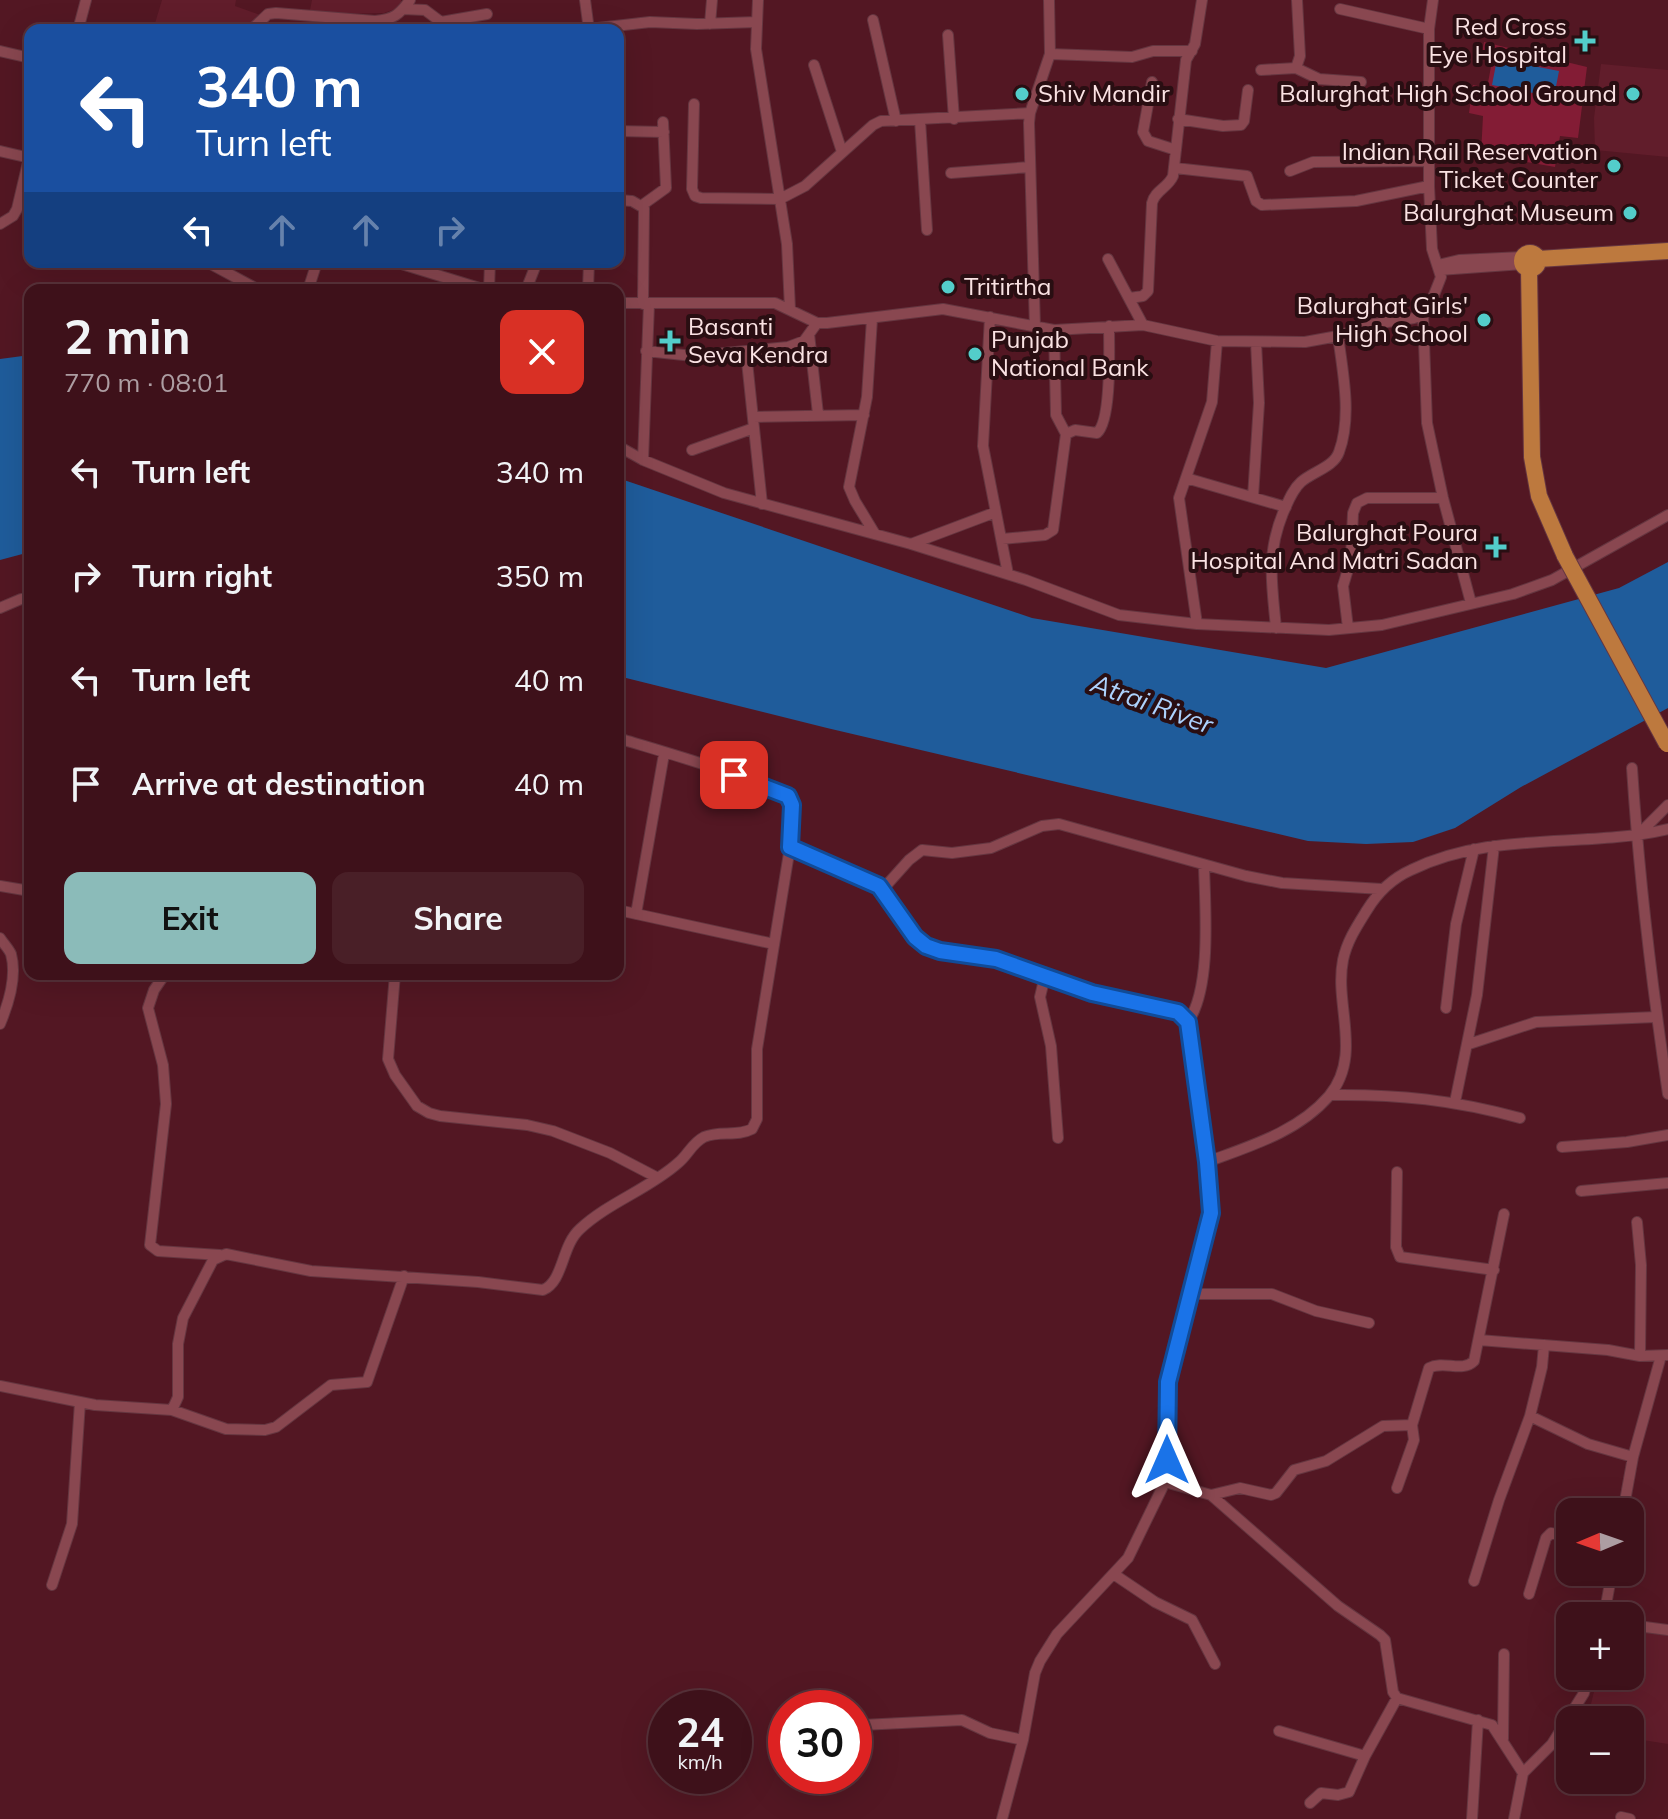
<!DOCTYPE html>
<meta charset="utf-8">
<style>
:root{--surface:#3e111a;--page:#491f27;--text:#f1f3f6;--muted:#ad9da2;--line:#573139;--accent:#8bbbb9}
body{margin:0;font-family:Mulish,sans-serif;background:var(--page);color:var(--text);height:100vh;display:flex;flex-direction:column;font-size:30px;white-space:nowrap}
*{box-sizing:border-box;margin:0}
p{font-size:26px;color:var(--muted)}
.icon{flex:none;width:44px;height:44px;fill:none;stroke:currentColor;stroke-width:2;stroke-linecap:round;stroke-linejoin:round}
.map{position:relative;flex:1;overflow:hidden}
.details{position:absolute;left:24px;top:284px;width:600px;height:696px;display:flex;flex-direction:column;background:var(--surface);border-radius:16px;box-shadow:0 8px 32px #0002,0 0 0 2px var(--line)}
.details>*{flex:none}
.hud{position:absolute;left:24px;top:24px;width:600px;height:244px;border-radius:16px;box-shadow:0 8px 32px #0002,0 0 0 2px var(--line);background:#1a4fa0;color:#fff;overflow:hidden}
.needle{width:52px;rotate:268deg}
.tools{position:absolute;left:1556px;top:1498px;display:grid;gap:16px}
.tools a{display:grid;place-items:center;width:88px;height:88px;border-radius:16px;background:var(--surface);box-shadow:0 8px 32px #0002,0 0 0 2px var(--line);font-size:40px}
.speed{position:absolute;left:648px;top:1690px;display:flex;gap:16px;font-size:40px;font-weight:700;text-align:center}
.speed>*{display:grid;place-content:center;width:104px;height:104px;border-radius:50%;background:var(--surface);box-shadow:0 8px 32px #0002,0 0 0 2px var(--line);line-height:1}
.speed small{font-size:20px;font-weight:400}
.speed .limit{border:12px solid #d22;background:#fff;color:#111}
.pin{position:absolute;display:grid;place-items:center;width:68px;height:68px;color:#fff;margin:-34px;border-radius:16px;box-shadow:0 4px 12px #0006}
.me{position:absolute;width:88px;margin:-44px;rotate:0deg;stroke-linejoin:round;filter:drop-shadow(0 0 6px #0008)}
.turn{display:flex;align-items:center;gap:28px;height:168px;padding:0 40px;font-size:36px}
.turn .icon{width:104px;height:104px;stroke-width:2.5}
.turn b{display:block;font-size:56px;line-height:68px}
.lanes{display:flex;align-items:center;height:76px;padding:0 40px;background:#0003;justify-content:center;gap:40px;direction:ltr}
.lanes .off{opacity:.35}
.round{display:grid;place-items:center;flex:none;width:84px;height:84px;border-radius:16px;background:var(--page)}
.summary{display:flex;align-items:center;justify-content:space-between;height:136px;padding:0 40px}
h1{font-size:48px;font-weight:700;line-height:60px}
.cta{display:flex;gap:16px;margin-top:auto;padding:16px 40px}
.cta a{flex:1;height:92px;border-radius:16px;background:var(--accent);color:#111;font-size:32px;font-weight:700;line-height:92px;text-align:center}
.cta a+a{background:var(--page);color:var(--text)}
ul{padding:0;list-style:none}
li{display:flex;align-items:center;gap:24px;height:104px;padding:0 40px}
li div{flex:1}
li b{display:block;font-size:30px}
li em{font-style:normal}
.map>svg:first-child{display:block}
</style>
<div class="map">
<svg width="1668" height="1819" viewBox="0 0 1668 1819">
<rect width="100%" height="100%" fill="#531723"/>
<path fill="#611d2b" d="M162 0H236L235 6 271 19 263 30H153Z
M312 0H401V7L384 13 332 14 310 10Z
M1601 64 1668 70V157L1595 150 1594 118Z
M1630 1629 1668 1633V1744L1630 1738V1720H1587L1598 1676H1630Z"/>
<path fill="#831c35" d="M1484 42 1587 67 1578 138 1560 136 1555 167 1481 154 1483 116 1469 113 1473 85 1487 88 1493 56 1482 52Z"/>
<path fill="#1f5c9b" d="M1497 59 1559 71 1554 97 1492 85Z
M30 355V552L0 560V359Z
M618 478 1032 618 1326 668 1619 588 1668 562V708L1521 787 1455 828 1413 842 1366 844 1308 841 827 728 618 676Z"/>
<g fill="none" stroke-linecap="round" stroke-linejoin="round">
<defs>
<path id="street" d="M585 0 589 30
M758 0 756 49 787 244 790 309
M403 9 425 10 441 22 487 14
M1340 9 1429 29
M873 20 896 121
M710 24 712 0
M589 29 650 22 697 24 757 22
M78 30 86 0
M251 30 268 14 276 13 375 21C394 19 399 15 410 0
M948 35 954 119
M0 51 30 58
M1050 54 1132 57 1153 51H1192
M814 65 842 152
M1296 68 1319 79 1361 82
M1261 70 1296 68 1300 56 1297 0
M1152 82 1143 132 1148 141 1176 150
M694 104 692 189 695 196 701 198 780 199 805 186 873 125 881 121 1030 113
M1178 119 1223 126 1241 125 1244 121 1248 90
M920 120 927 230
M618 131 664 132
M0 151 30 158
M1175 168 1247 176 1256 201 1262 205 1356 201 1429 186
M1290 171 1313 162 1429 161
M951 173 1030 167
M618 200 632 201 644 208 643 304
M641 206 666 188 663 122
M0 224 13 216 17 209 29 158
M1108 259 1143 325
M207 262 259 290
M395 262 486 290
M1438 265 1459 260 1523 257
M1439 270 1523 264
M308 290 317 262
M489 290 490 262
M526 290 537 262
M588 290 589 262
M1130 298 1143 296 1148 291 1152 203C1155 190 1168 188 1173 176L1186 60 1195 44 1202 0
M618 303H775L817 323H827L943 309 1054 330 1143 325 1217 341 1305 342 1338 336 1374 324 1414 318 1423 314 1430 305 1441 277 1432 249 1429 186V29L1433 0
M1423 314 1427 423 1443 498 1471 603
M990 317 983 446 1008 574
M872 319 867 397 849 487 855 501 875 534
M1035 327 1029 123 1030 113 1050 54 1049 0
M1054 330 1056 415 1066 434
M809 334 818 414
M646 351 693 356 788 347 804 341 817 323
M746 352 762 504
M753 417 864 415
M618 446 643 460 724 493 911 544 1026 580 1119 615 1197 624 1329 630 1382 625 1513 594 1552 580 1668 515
M692 450 754 428
M643 460 649 304
M1186 478 1286 507
M1253 497 1259 403 1256 342
M1002 539 1045 535 1053 530 1066 434 1075 430 1097 433C1112 420 1109 347 1109 326
M911 544 996 512
M0 608 21 599H30
M1197 624 1179 498 1212 402 1217 341
M1276 628C1272 584 1266 555 1283 513 1288 502 1292 490 1301 482 1312 472 1334 467 1339 452 1352 417 1343 373 1338 336
M1348 628 1343 586 1351 559 1353 513 1357 503 1367 498H1443
M1632 768C1639 877 1652 986 1668 1094
M1638 835 1668 805
M790 847 879 886 915 937 926 946 940 951 996 959 1092 993 1178 1012 1188 1022 1190 1029 1211 1213 1168 1382 1169 1435 1165 1482 1128 1558 1057 1634 1040 1661 1035 1673 1023 1740 1002 1819
M0 886 30 891
M883 889 909 860 922 850 952 853 991 848 1042 826 1059 824 1246 876 1282 883 1382 889
M618 910 774 944
M636 914 664 754
M0 938C3 943 9 949 11 954 17 976 8 1005 0 1024
M165 974 154 990 148 1008 163 1065 166 1104 150 1245 158 1251 220 1255
M395 974 388 1059 395 1075 417 1106 429 1113 440 1116 527 1125 553 1131 610 1153 658 1178
M1045 976 1040 997 1051 1046 1058 1138
M1446 1008 1456 924 1474 849
M1188 1022C1212 987 1205 907 1204 865
M1469 1044 1536 1022 1656 1017
M1330 1095C1398 1094 1454 1100 1520 1118
M1455 1102 1477 995 1494 846
M1562 1147 1627 1142 1668 1135
M1207 1162C1250 1146 1298 1132 1329 1096 1363 1055 1334 1005 1343 960 1347 941 1357 926 1367 910 1378 892 1391 879 1411 870 1492 830 1583 849 1668 829
M1397 1172 1396 1247 1400 1257 1494 1270
M1581 1191 1668 1183
M1637 1222 1641 1265 1640 1356
M1190 1294H1272L1316 1311 1369 1323
M1479 1340 1608 1350 1640 1356 1668 1355
M1544 1345 1542 1367 1530 1416 1588 1444 1633 1457
M0 1386 95 1405 172 1410 178 1397V1344L183 1318 213 1260 226 1254 311 1271 478 1282 543 1290C564 1281 561 1246 580 1229 609 1202 649 1189 678 1163 688 1155 692 1143 704 1137 719 1130 737 1137 752 1129L757 1119V1049L790 847V800C779 784 646 747 618 738
M172 1410 226 1429 265 1430 276 1427 331 1385 367 1382 404 1276
M1165 1482 1211 1495 1338 1606 1380 1635 1385 1640 1393 1692 1397 1698 1492 1725 1523 1773
M1397 1488 1414 1440 1412 1425
M1211 1495 1240 1488 1271 1495 1276 1493 1294 1470 1326 1461 1383 1426 1412 1425 1429 1368C1444 1360 1462 1373 1474 1361L1504 1214
M1623 1512 1633 1457 1661 1356
M1115 1575 1155 1602 1192 1620 1215 1664
M1474 1581 1499 1500 1530 1416
M52 1585 72 1524 80 1402
M1529 1594 1546 1538 1551 1533 1570 1537
M1604 1616 1612 1572
M1630 1625 1668 1630
M862 1725 962 1720 990 1733 1023 1740
M1279 1731 1365 1756
M1503 1739 1504 1654
M1310 1803 1321 1793 1338 1795 1349 1792 1365 1756 1397 1698
M1621 1817 1630 1819
M1472 1819 1478 1720
M1514 1819 1523 1773 1552 1744 1584 1693 1588 1676"/>
<path id="primary" d="M1522 261a8 8 0 1 1 16 0a8 8 0 1 1-16 0Z
M1538 259 1668 251
M1529 269 1532 457 1539 496 1565 556"/>
</defs>
<use href="#street" stroke="#653640" stroke-width="12"/>
<use href="#primary" stroke="#653640" stroke-width="18"/>
<use href="#street" stroke="#894750" stroke-width="10"/>
<use href="#primary" stroke="#bd793e" stroke-width="16"/>
<defs>
<path id="primary-bridge" d="M1565 556 1667 744"/>
</defs>
<use href="#primary-bridge" stroke="#653640" stroke-width="18" stroke-linecap="butt"/>
<use href="#primary-bridge" stroke="#bd793e" stroke-width="16"/>
</g>
<g fill="none" stroke-linecap="round" stroke-linejoin="round">
<defs>
<path id="route" d="M734 775 788 796 792 805 790 847 879 886 915 937 926 946 940 951 996 959 1092 993 1178 1012 1188 1022 1207 1162 1211 1213 1168 1382 1167 1460"/>
</defs>
<use href="#route" stroke="#114b97" stroke-width="20"/>
<use href="#route" stroke="#1a73e8" stroke-width="14"/>
</g>
<g fill="#53cdca" stroke="#290e12" stroke-width="3">
<path d="M1581 29h8v8h8v8h-8v8h-8v-8h-8v-8h8z"/>
<circle cx="1022" cy="94" r="8"/>
<circle cx="1633" cy="94" r="8"/>
<circle cx="1614" cy="166" r="8"/>
<circle cx="1630" cy="213" r="8"/>
<circle cx="948" cy="287" r="8"/>
<circle cx="1484" cy="320" r="8"/>
<path d="M666 329h8v8h8v8h-8v8h-8v-8h-8v-8h8z"/>
<circle cx="975" cy="354" r="8"/>
<path d="M1492 535h8v8h8v8h-8v8h-8v-8h-8v-8h8z"/>
</g>
<g text-anchor="middle" stroke-width="8" stroke-linejoin="round" paint-order="stroke">
<g font-size="24" fill="#fae2e3" stroke="#290e12" text-anchor="end">
<text x="1567" y="35">Red Cross<tspan x="1567" dy="28">Eye Hospital</tspan></text>
<text x="1038" y="102" text-anchor="start">Shiv Mandir</text>
<text x="1617" y="102">Balurghat High School Ground</text>
<text x="1598" y="160">Indian Rail Reservation<tspan x="1598" dy="28">Ticket Counter</tspan></text>
<text x="1614" y="221">Balurghat Museum</text>
<text x="964" y="295" text-anchor="start">Tritirtha</text>
<text x="1468" y="314">Balurghat Girls'<tspan x="1468" dy="28">High School</tspan></text>
<text x="688" y="335" text-anchor="start">Basanti<tspan x="688" dy="28">Seva Kendra</tspan></text>
<text x="991" y="348" text-anchor="start">Punjab<tspan x="991" dy="28">National Bank</tspan></text>
<text x="1478" y="541">Balurghat Poura<tspan x="1478" dy="28">Hospital And Matri Sadan</tspan></text>
</g>
<g font-size="26" font-style="italic" fill="#add2fd" stroke="#290e12">
<text transform="translate(1152 704) rotate(20)" y="9">Atrai River</text>
</g>
</g>
</svg>
<div class="tools">
<a><svg class="needle" viewBox="-14 -14 28 28"><path d="M0-13l5 13h-10z" fill="#e53935"/><path d="M0 13l5-13h-10z" fill="#ad9da2"/></svg></a>
<a>+</a>
<a>−</a>
</div>
<div class="speed"><div>24<small>km/h</small></div><div class="limit">30</div></div>
<div class="pin" style="left:734px;top:775px;background:#d93025"><svg class="icon" aria-label="arrive" viewBox="0 0 24 24"><path d="M6 21V4h12l-3 4 3 4H6"/></svg></div>
<svg class="me" style="left:1167px;top:1460px" viewBox="-20 -20 40 40"><path d="M0-17L14 15 0 8-14 15z" fill="#1a73e8" stroke="#fff" stroke-width="4"/></svg>
<div class="hud">
<div class="turn"><svg class="icon" aria-label="left" viewBox="0 0 24 24"><path d="M17 20v-9H6M10 6l-5 5 5 5"/></svg><div><b>340 m</b>Turn left</div></div>
<div class="lanes"><svg class="icon" aria-label="left" viewBox="0 0 24 24"><path d="M17 20v-9H6M10 6l-5 5 5 5"/></svg><svg class="icon off" aria-label="ahead" viewBox="0 0 24 24"><path d="M12 20V5M6 11l6-6 6 6"/></svg><svg class="icon off" aria-label="ahead" viewBox="0 0 24 24"><path d="M12 20V5M6 11l6-6 6 6"/></svg><svg class="icon off" aria-label="right" viewBox="0 0 24 24"><path d="M7 20v-9h11M14 6l5 5-5 5"/></svg></div>
</div>
<section class="details">
<div class="summary"><div><h1>2 min</h1><p>770 m · 08:01</p></div><a class="round" style="background:#d93025;color:#fff"><svg class="icon" aria-label="close" viewBox="0 0 24 24"><path d="M6 6l12 12M18 6L6 18"/></svg></a></div>
<ul>
<li><svg class="icon" aria-label="left" viewBox="0 0 24 24"><path d="M17 20v-9H6M10 6l-5 5 5 5"/></svg><div><b>Turn left</b></div><em>340 m</em></li>
<li><svg class="icon" aria-label="right" viewBox="0 0 24 24"><path d="M7 20v-9h11M14 6l5 5-5 5"/></svg><div><b>Turn right</b></div><em>350 m</em></li>
<li><svg class="icon" aria-label="left" viewBox="0 0 24 24"><path d="M17 20v-9H6M10 6l-5 5 5 5"/></svg><div><b>Turn left</b></div><em>40 m</em></li>
<li><svg class="icon" aria-label="arrive" viewBox="0 0 24 24"><path d="M6 21V4h12l-3 4 3 4H6"/></svg><div><b>Arrive at destination</b></div><em>40 m</em></li>
</ul>
<div class="cta"><a>Exit</a><a>Share</a></div>
</section>
</div>
